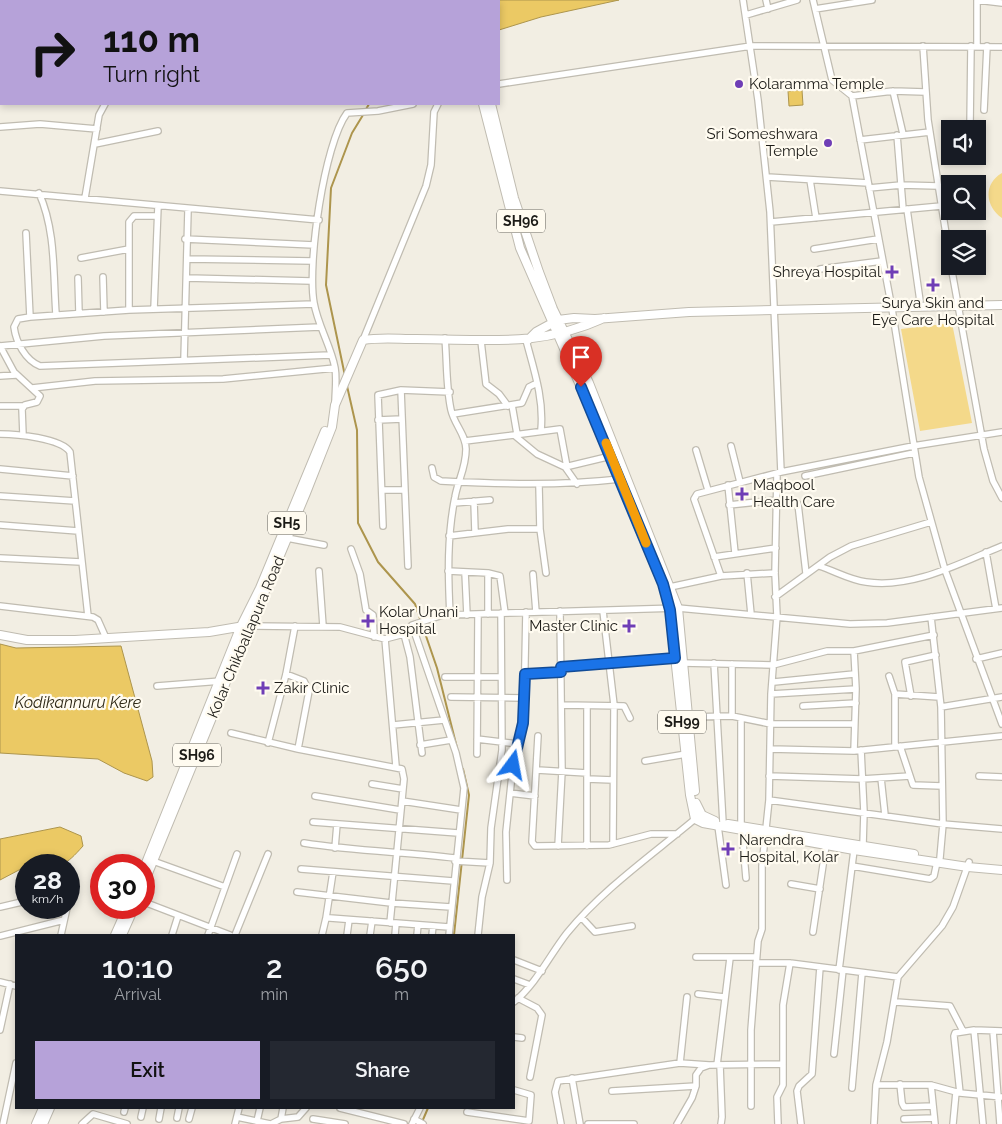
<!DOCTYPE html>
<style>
:root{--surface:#171b24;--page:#242831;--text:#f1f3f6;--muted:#9ea1a6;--accent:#b6a2d9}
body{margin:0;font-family:Raleway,sans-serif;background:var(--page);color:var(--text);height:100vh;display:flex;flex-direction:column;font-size:19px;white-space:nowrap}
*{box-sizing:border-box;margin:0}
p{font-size:16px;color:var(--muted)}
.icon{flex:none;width:28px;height:28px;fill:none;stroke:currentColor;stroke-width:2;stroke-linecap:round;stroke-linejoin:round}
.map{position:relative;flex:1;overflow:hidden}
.details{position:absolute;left:15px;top:934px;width:500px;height:175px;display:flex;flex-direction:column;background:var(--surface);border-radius:0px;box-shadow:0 2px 8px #0003}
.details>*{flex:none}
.banner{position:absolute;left:0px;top:0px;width:500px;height:105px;box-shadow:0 2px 8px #0003;background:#b6a2d9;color:#111;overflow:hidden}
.fabs{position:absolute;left:941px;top:120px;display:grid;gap:10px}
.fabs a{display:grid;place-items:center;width:45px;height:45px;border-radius:0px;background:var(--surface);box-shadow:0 2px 8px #0003;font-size:25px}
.speed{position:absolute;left:15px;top:854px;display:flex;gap:10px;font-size:25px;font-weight:700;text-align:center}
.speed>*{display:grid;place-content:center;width:65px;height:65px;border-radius:50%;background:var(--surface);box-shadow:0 2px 8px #0003;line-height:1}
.speed small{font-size:12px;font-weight:400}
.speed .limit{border:8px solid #d22;background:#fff;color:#111}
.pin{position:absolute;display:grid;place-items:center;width:42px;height:42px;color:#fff;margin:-51px -21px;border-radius:50% 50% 50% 0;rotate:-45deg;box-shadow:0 0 5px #0007}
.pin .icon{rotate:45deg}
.me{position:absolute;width:55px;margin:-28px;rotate:13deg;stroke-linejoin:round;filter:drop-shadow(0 0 4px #0008)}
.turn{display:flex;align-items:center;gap:18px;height:105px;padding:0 20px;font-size:22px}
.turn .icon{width:65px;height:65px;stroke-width:2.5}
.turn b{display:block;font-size:35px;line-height:42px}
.eta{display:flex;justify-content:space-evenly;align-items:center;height:85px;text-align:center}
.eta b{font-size:30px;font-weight:600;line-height:35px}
.primary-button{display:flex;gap:10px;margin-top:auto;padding:10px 20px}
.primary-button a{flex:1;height:58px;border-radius:0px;background:var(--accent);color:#111;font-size:20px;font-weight:600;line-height:58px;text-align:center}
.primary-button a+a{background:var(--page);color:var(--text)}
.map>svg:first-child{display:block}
</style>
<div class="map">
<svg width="1002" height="1124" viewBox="0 0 1002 1124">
<rect width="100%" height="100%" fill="#f2eee3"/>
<path fill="#f4d98a" d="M1002 173V218C985 206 983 184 1002 173Z
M952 323 972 423 920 431 901 329Z"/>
<path fill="#ebc964" stroke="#ad954d" d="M475 0H619L541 17 499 30V1Z
M802 90 803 105 789 106 788 91Z
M0 644 16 648 121 646 152 761 153 777 147 781 124 773 98 759 0 753Z
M60 827 81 836 83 846C65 866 62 868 36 861L0 880V839Z"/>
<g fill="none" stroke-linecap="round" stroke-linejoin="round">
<path stroke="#ad954d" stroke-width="2" d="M365 111 369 104
M345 376 326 285 331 188 352 133 363 115
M347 386 357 430 358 523 378 562 415 604 437 668 457 748
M454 935 469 795 463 769
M422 1122 428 1108"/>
<defs>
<path id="minor" d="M743 0 758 100 770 212 781 472
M766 0 768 9
M813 0 832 80 852 96
M977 0V46
M977 0 1002 3
M815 9 872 0
M746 15 797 0
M923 46 928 120 950 259
M0 68H1
M499 84 751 46 1002 47
M893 91 903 134
M925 92 893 91 852 96 892 309 919 477 945 570 1002 724
M0 96H1
M984 110 987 46
M970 126 971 46
M0 127 40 124 97 129
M897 135 903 209
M860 140 930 132
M95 144 158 131
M767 177 868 183
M810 180 816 218
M869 188 901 185 938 186
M0 191 319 220
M39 193C56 231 53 273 56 314
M85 198 99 115 105 104
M907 209 920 301
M771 222 941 206
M26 233 30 317 18 319 14 327C16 342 25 360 40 366L330 355
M185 239 314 245
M814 249 878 239
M81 258 129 249
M187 259 312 261
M951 266 984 449 993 481 1002 498
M820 269 882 261
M103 277 104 312
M78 278 79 313
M187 278 311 281
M154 309 158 206
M129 310V222L134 216H157
M30 317 129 310 314 304
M445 338C447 361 446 387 451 410 454 424 466 435 466 449 466 468 458 480 455 497 447 536 448 576 450 615
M363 340 426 186 431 165 434 112 438 104
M526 340C534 370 544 399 541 430
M481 341 486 384 499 394 508 406
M0 346 104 336 320 327
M0 346 14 372 40 396 37 402 25 405 22 409 23 435
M184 360 188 210
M0 376 16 375
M32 388 95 381 223 379 335 368
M401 390 408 566
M335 403C335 392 337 379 335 368 331 346 318 326 314 303 307 264 324 144 347 113L378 111 413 104
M512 405 517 434
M0 406H23
M453 414 522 403 529 387 537 383
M378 420 402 419
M0 434C16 434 61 438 70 452L88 616
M514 435 560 429 567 467
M465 441 514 435 537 454 565 467 577 484
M731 446 740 482
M696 450 708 490
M565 467 611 456
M432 468 434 477 441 481C502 484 559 486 620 479
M0 469 73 476
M805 476 914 453
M728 485 735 553
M539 486 540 529 546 573
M382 490H405
M0 496 75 501
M474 501 475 532
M454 503 490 500
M798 504 806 573
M729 505 777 500
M0 525 78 531
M383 526 378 395 401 390 450 392
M449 536 508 529H540
M287 538 324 545
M351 549 360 574 366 610 373 615 374 637
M986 552 996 609
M714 557 776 548
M0 558 81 562
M819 566C835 571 850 580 866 582 913 589 960 563 1002 546
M319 571 323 626
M448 571 488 573 500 576 505 613
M465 572 467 615
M488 573V614
M747 573 751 614
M533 574 536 612
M721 576 694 499 697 494 781 472 913 446 1002 432
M670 587 721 576 775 573
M775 597 830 557 851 546 931 522
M0 606 93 617 98 620 106 638
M603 611 614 705 613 844
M931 617 941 707 943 824 940 858
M412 625 456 753 464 788 449 935
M247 626 340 627 385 639 404 634 412 625 443 615 678 608 850 624 887 623 1002 608
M404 634 410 657 422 753
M385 639 396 766
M854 651 934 635
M976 659 1002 653
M682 663 773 665 827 651H854L856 689 854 751
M714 663 723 823
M561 667 675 658
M286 674 304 681 309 691 298 749
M525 674 561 672
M889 676 895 694V746
M445 677H501
M774 682 854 674
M157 686 221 681
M771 694 856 689
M895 694 939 697
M911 696 905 662 936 655
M451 697 524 698
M562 705 624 706 630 718
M803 706 856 703
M941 707 1002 697
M732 716V664
M687 717 732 716 771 724H853
M741 718V825
M393 725 444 720
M231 733 298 749 402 769 404 779 390 923
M538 736 532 842 535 846 609 845 651 834H677
M477 739 518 744
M268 743 286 674 295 626
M420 745 451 740
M900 746 913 785 942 786
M770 749 854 751 1002 736
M861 750 864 812 863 845
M477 754 478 615
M645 761 686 754
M537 770 587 773
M769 776 862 779 910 776
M979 776 1002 777
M881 778 885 815
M587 779 613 780
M372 784 403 789
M510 793 535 796
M315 796 400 810
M769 800 943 824 1002 829
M402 801 461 810
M313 822 458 833
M718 826 726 885
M742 831 746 878
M304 843C354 851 405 852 455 858
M558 846 562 771 560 611
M587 846V706
M335 848 337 824
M153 861 225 887
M455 861 490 863
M852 866 930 879 934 876 937 862
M301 869 453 881
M507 880 506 832 513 765 524 710 526 612
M791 884 820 889
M297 892 391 903 451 907
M69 894V898
M144 902 230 935
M0 907 26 901
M326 918 333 872
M582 918 595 932 632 926
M813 932 826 845
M61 935 67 908
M172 935 178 916
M208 935 237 854
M235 935 268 854
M322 935 326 918H330L449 927
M347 935 349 920
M370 935 372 921
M395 935 396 923
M417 935 418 925
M432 935 433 926
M478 935 482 897 490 863 491 828 502 750 501 613
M0 936 64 920
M696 957H756
M514 960 542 971
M756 963H790L898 977
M839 970 854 850
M514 979 530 985
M0 982 16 986
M698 994 724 997
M518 998 537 1008 542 1015 530 1077
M514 1002C537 983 549 956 567 933 603 889 652 855 695 819
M896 1002 950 1006 963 1031
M0 1030 10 984
M974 1030 983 1124
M993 1031 1000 1124
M514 1037 522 1038
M834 1054 843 970
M680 1063 687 997
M717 1065 730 958
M720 1065 722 1117 721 1124
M572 1078 580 1124
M900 1084 902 1103 904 1107 933 1106
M876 1085H931L960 1093 1002 1097
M931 1085 935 1124
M852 1088 862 973
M612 1091 696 1086
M960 1093 954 1036 955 1033 974 1030 1002 1031
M751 1106V1030L758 941 762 929V866L769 800 771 694 777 616 775 573 777 474
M340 1108 404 1124
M124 1112 125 1108
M467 1112 529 1121 531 1095 514 1090
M141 1117 143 1108
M237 1117 270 1124
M177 1118 179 1108
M159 1119 161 1108
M189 1119 192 1108
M281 1119 283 1108
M313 1119 345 1124
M414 1119 423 1124
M904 1119 934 1118
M257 1121 260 1108
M3 1124 16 1063
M82 1124 93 1114 127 1124
M235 1124 239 1108
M271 1124 281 1119 298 1117 306 1108
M412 1124 420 1108
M561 1124 555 1092 558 1081 680 1063 709 1065
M588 1124H634
M677 1124 692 1098 696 1086V1075L701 1068 709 1065 783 1064
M778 1124 777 1097 783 1085V1005L790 963
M801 1124 797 1091 799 1086 812 1074 820 967
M874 1124 876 1085 887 1042 898 977 942 926 953 907 969 862
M953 1124 956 1092"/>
<path id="major" d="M468 0V1
M483 104 520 248 611 456 663 584 670 610 690 795 695 819 703 823 854 850 968 867 1002 870
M491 104 514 198 539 272 553 309 589 383 678 608 695 791
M528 340 536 332 558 320 574 318 595 319 689 312 1002 305
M0 635 27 640H75L209 632 244 626
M696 803 702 815 715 821
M728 824 914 854
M144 868 241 626 260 588 325 431
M144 883 218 703 247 626 263 596 306 493 332 427 335 405 363 340C381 337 398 339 416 339 485 339 538 348 604 318
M115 935 127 908
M122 935 134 908
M36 1124 43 1108
M43 1124 50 1108"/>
</defs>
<use href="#minor" stroke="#c0bcb1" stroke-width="8"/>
<use href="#major" stroke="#c0bcb1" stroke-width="10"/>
<use href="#minor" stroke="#fff" stroke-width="5.5"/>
<use href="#major" stroke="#fff" stroke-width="8"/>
</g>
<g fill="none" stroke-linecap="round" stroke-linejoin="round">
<defs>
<path id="route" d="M513 765 523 723 525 674 561 672V667L675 658 670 610 663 584 581 387"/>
</defs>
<use href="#route" stroke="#114b97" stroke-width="12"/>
<use href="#route" stroke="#1a73e8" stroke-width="9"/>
<path stroke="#f59e0b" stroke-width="9" d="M606 443 646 543"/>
</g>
<g fill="#6f3eb6" stroke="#fffbf0" stroke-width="2">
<circle cx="739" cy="84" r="5"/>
<circle cx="828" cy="143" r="5"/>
<path d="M889.5 264.5h5v5h5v5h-5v5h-5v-5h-5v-5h5z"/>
<path d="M930.5 277.5h5v5h5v5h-5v5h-5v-5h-5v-5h5z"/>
<path d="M739.5 486.5h5v5h5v5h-5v5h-5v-5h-5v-5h5z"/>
<path d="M365.5 613.5h5v5h5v5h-5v5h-5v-5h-5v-5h5z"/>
<path d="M626.5 618.5h5v5h5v5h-5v5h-5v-5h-5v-5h5z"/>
<path d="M260.5 680.5h5v5h5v5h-5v5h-5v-5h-5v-5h5z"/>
<path d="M725.5 841.5h5v5h5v5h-5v5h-5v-5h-5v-5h5z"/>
</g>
<g text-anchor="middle" stroke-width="4.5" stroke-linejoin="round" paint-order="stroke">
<g fill="#fffbf0" stroke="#605e58" stroke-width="1">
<rect x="497" y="209.5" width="48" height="23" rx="4"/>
<rect x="268" y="511.5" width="38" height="23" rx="4"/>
<rect x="658" y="710.5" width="48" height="23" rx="4"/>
<rect x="173" y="743.5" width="48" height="23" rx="4"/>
</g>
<g font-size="14" font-weight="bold" fill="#1c1b17">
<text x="521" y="226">SH96</text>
<text x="287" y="528">SH5</text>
<text x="682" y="727">SH99</text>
<text x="197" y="760">SH96</text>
</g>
<g font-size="15" fill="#1c1b17" stroke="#fffbf0" text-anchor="start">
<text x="749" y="89">Kolaramma Temple</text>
<text x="818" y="139" text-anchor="end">Sri Someshwara<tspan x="818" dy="17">Temple</tspan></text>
<text x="881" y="277" text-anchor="end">Shreya Hospital</text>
<text x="933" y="308" text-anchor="middle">Surya Skin and<tspan x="933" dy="17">Eye Care Hospital</tspan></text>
<text x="753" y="490">Maqbool<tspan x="753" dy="17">Health Care</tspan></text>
<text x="379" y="617">Kolar Unani<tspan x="379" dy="17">Hospital</tspan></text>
<text x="618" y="631" text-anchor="end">Master Clinic</text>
<text x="274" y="693">Zakir Clinic</text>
<text x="739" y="845">Narendra<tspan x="739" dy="17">Hospital, Kolar</tspan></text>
</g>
<g font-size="15" fill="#1c1b17" stroke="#fffbf0">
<text transform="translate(246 637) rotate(-67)" y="5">Kolar Chikballapura Road</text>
</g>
<g font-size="16" font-style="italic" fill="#2f2917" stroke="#fffbf0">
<text x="78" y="708">Kodikannuru Kere</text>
</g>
</g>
</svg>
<div class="fabs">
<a><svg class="icon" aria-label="sound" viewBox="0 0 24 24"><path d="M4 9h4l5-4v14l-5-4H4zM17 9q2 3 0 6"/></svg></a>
<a><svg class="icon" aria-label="search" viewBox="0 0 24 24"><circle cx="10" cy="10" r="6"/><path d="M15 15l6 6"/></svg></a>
<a><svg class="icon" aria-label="layers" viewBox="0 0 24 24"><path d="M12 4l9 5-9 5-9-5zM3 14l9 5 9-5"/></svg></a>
</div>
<div class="speed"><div>28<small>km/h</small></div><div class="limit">30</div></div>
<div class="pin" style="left:581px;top:387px;background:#d93025"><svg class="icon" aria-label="arrive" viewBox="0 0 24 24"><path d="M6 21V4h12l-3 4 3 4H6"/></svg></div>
<svg class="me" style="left:513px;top:765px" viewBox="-20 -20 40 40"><path d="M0-17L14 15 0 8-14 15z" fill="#1a73e8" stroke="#fff" stroke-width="4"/></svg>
<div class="banner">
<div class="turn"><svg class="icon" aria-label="right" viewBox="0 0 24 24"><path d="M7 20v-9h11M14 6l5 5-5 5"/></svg><div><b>110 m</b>Turn right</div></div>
</div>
<section class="details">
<div class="eta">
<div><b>10:10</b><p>Arrival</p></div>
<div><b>2</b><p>min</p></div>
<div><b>650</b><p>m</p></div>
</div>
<div class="primary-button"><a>Exit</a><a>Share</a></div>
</section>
</div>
